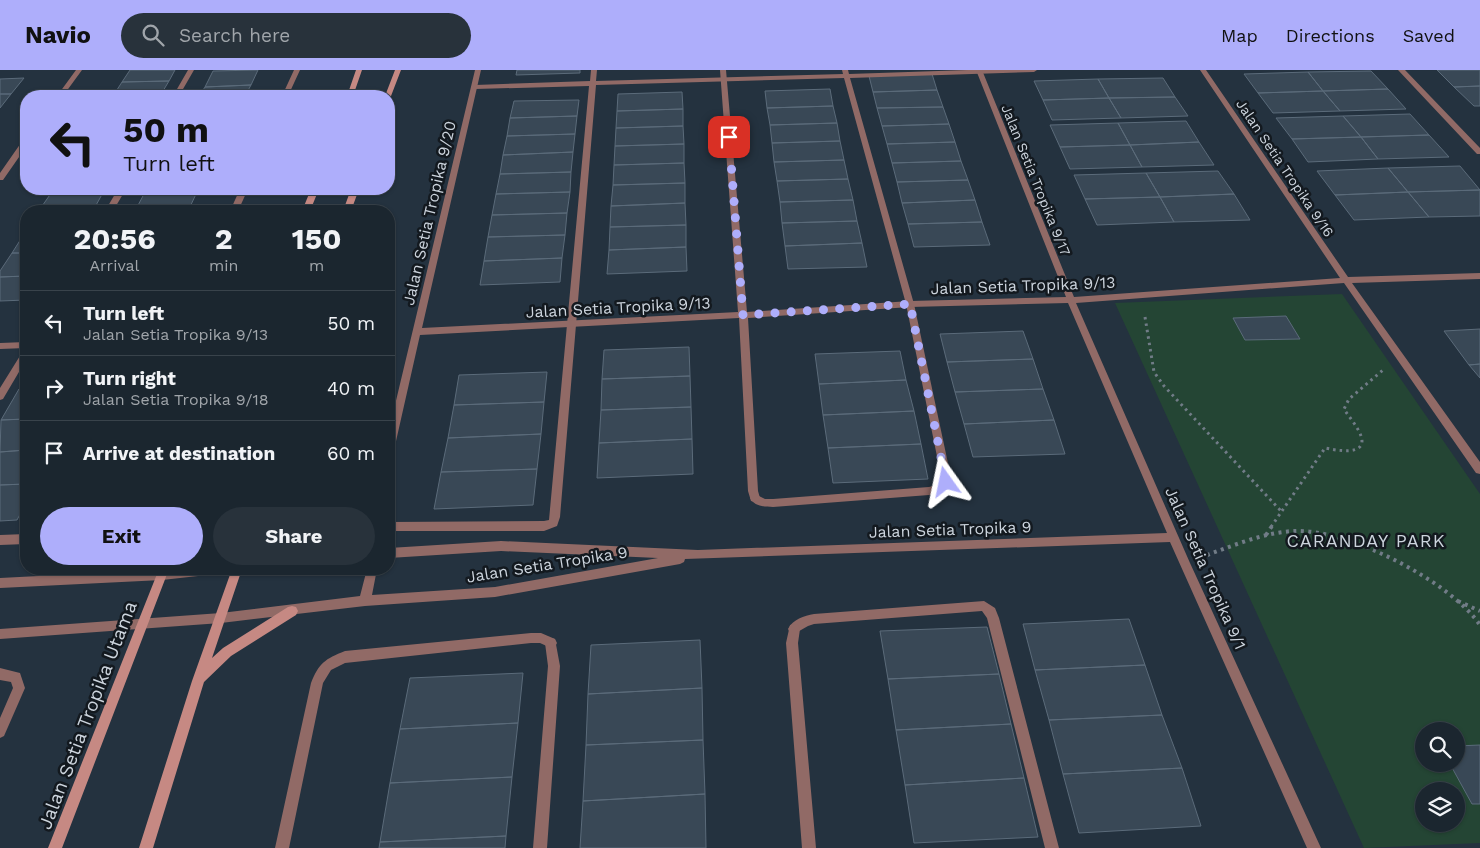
<!DOCTYPE html>
<style>
:root{--surface:#1b262f;--page:#28323b;--text:#f1f3f6;--muted:#a0a5aa;--line:#39434b;--accent:#aeaefb}
body{margin:0;font-family:"Work Sans",sans-serif;background:var(--page);color:var(--text);height:100vh;display:flex;flex-direction:column;font-size:19px;white-space:nowrap}
*{box-sizing:border-box;margin:0}
p{font-size:16px;color:var(--muted)}
.icon{flex:none;width:28px;height:28px;fill:none;stroke:currentColor;stroke-width:2;stroke-linecap:round;stroke-linejoin:round}
.map{position:relative;flex:1;overflow:hidden}
.panel{position:absolute;left:20px;top:135px;width:375px;height:370px;display:flex;flex-direction:column;background:var(--surface);border-radius:20px;box-shadow:0 1px 4px #0004,0 0 0 1px var(--line)}
.panel>*{flex:none}
.hud{position:absolute;left:20px;top:20px;width:375px;height:105px;border-radius:20px;box-shadow:0 1px 4px #0004,0 0 0 1px var(--line);background:#aeaefb;color:#111;overflow:hidden}
.tools{position:absolute;left:1415px;top:652px;display:grid;gap:10px}
.tools a{display:grid;place-items:center;width:50px;height:50px;border-radius:50%;background:var(--surface);box-shadow:0 1px 4px #0004,0 0 0 1px var(--line);font-size:25px}
.pin{position:absolute;display:grid;place-items:center;width:42px;height:42px;color:#fff;margin:-21px;border-radius:10px;box-shadow:0 2px 8px #0006}
.me{position:absolute;width:55px;margin:-28px;rotate:348deg;stroke-linejoin:round;filter:drop-shadow(0 0 4px #0008)}
.turn{display:flex;align-items:center;gap:18px;height:105px;padding:0 20px;font-size:22px}
.turn .icon{width:65px;height:65px;stroke-width:2.5}
.turn b{display:block;font-size:35px;line-height:42px}
.eta{display:flex;justify-content:space-evenly;align-items:center;height:85px;text-align:center}
.eta b{font-size:30px;font-weight:700;line-height:35px}
.action{display:flex;gap:10px;margin-top:auto;padding:10px 20px}
.action a{flex:1;height:58px;border-radius:30px;background:var(--accent);color:#111;font-size:20px;font-weight:700;line-height:58px;text-align:center}
.action a+a{background:var(--page);color:var(--text)}
ul{padding:0;list-style:none}
li{display:flex;align-items:center;gap:15px;height:65px;padding:0 20px;border-top:1px solid var(--line)}
li div{flex:1}
li b{display:block;font-size:19px}
li em{font-style:normal}
header{display:flex;align-items:center;gap:30px;box-sizing:border-box;height:70px;padding:0 25px;background:var(--accent);color:#111}
header strong{font-size:24px}
nav{display:flex;gap:28px;margin-inline-start:auto;font-size:18px}
.search{width:350px;height:45px;background:var(--page);display:flex;align-items:center;gap:12px;box-sizing:border-box;padding:0 18px;border-radius:28px;color:var(--muted);font-size:19px}
.map>svg:first-child{display:block}
</style>
<header>
<strong>Navio</strong>
<div class="search"><svg class="icon" aria-label="search" viewBox="0 0 24 24"><circle cx="10" cy="10" r="6"/><path d="M15 15l6 6"/></svg>Search here</div>
<nav><a>Map</a><a>Directions</a><a>Saved</a></nav>
</header>
<div class="map">
<svg width="1480" height="778" viewBox="0 0 1480 778">
<rect width="100%" height="100%" fill="#24323f"/>
<path fill="#244534" fill-rule="evenodd" d="M1342 224 1480 424V773L1364 778 1115 233ZM1424 661H1456V694H1424ZM1424 721H1456V754H1424Z"/>
<path fill="#394856" stroke="#5b6b7a" d="M130 0H175L169 11 122 12Z
M258 0 251 15 205 17 213 1Z
M517 0H580V3L516 5Z
M1437 0H1480V16L1454 17Z
M1371 1 1388 19 1323 21 1308 2Z
M1308 2 1323 21 1258 23 1244 4Z
M932 4 937 20 873 22 869 6Z
M24 8 11 24H0V9Z
M1163 8 1175 27 1109 28 1098 9Z
M1098 9 1109 28 1043 30 1034 11Z
M169 11 160 26H113L122 12Z
M251 15 245 26H199L205 17Z
M1480 16V36H1474L1454 17Z
M830 19 833 36 767 38 765 21Z
M1388 19 1406 39 1340 41 1323 21Z
M937 20 943 37 877 38 873 22Z
M1323 21 1340 41 1273 43 1258 23Z
M682 22 683 39 617 41 618 24Z
M0 24H11L0 38Z
M1175 27 1188 46 1121 48 1109 28Z
M1109 28 1121 48 1052 50 1043 30Z
M579 30 577 46 510 48 514 31Z
M833 36 837 53 770 55 767 38Z
M943 37 949 54 882 56 877 38Z
M683 39V56L616 58 617 41Z
M1410 44 1429 65 1361 67 1343 46Z
M577 46 575 64 507 66 510 48Z
M1343 46 1361 67 1292 69 1276 48Z
M1186 51 1199 72 1130 75 1118 53Z
M837 53 840 71 772 73 770 55Z
M1118 53 1130 75 1060 77 1050 55Z
M949 54 955 72 887 74 882 56Z
M683 56 684 74 615 76 616 58Z
M575 64 573 82 503 85 507 66Z
M1429 65 1449 87 1378 89 1361 67Z
M1361 67 1378 89 1308 92 1292 69Z
M840 71 844 90 774 92 772 73Z
M955 72 961 91 892 93 887 74Z
M1199 72 1214 95 1142 97 1130 75Z
M684 74V93L614 95 615 76Z
M1130 75 1142 97 1070 99 1060 77Z
M573 82 571 102 500 104 503 85Z
M844 90 848 109 777 111 774 92Z
M961 91 968 110 897 112 892 93Z
M684 93 685 113 613 115 614 95Z
M1460 96 1480 120 1408 122 1388 98Z
M1388 98 1408 122 1335 125 1317 101Z
M1218 101 1234 124 1160 127 1146 103Z
M571 102 570 122 496 124 500 104Z
M1146 103 1160 127 1085 129 1074 105Z
M848 109 853 130 780 132 777 111Z
M968 110 975 130 902 133 897 112Z
M685 113V133L611 136 613 115Z
M54 119H105L95 137 40 139Z
M148 119H199L197 122 144 124Z
M1480 120V146L1429 147 1408 122Z
M197 122 188 141H135L144 124Z
M570 122 567 143 492 145 496 124Z
M1408 122 1429 147 1354 150 1335 125Z
M1234 124 1250 150 1174 152 1160 127Z
M1160 127 1174 152 1097 155 1085 129Z
M853 130 857 151 782 153 780 132Z
M975 130 982 152 908 154 902 133Z
M685 133 686 155 610 157 611 136Z
M95 137 92 141H39L40 139Z
M567 143 565 165 488 167 492 145Z
M857 151 862 173 785 176 782 153Z
M982 152 990 175 914 177 908 154Z
M686 155V177L609 180 610 157Z
M26 161V183H12Z
M565 165 562 188 484 191 488 167Z
M862 173 867 197 788 199 785 176Z
M686 177 687 201 607 204 609 180Z
M12 183H26V206L0 207V201Z
M562 188 560 212 480 215 484 191Z
M26 206V230L0 231V207Z
M1286 246 1300 269 1245 270 1233 248Z
M1480 259V294L1469 295 1444 261Z
M1023 261 1033 289 947 292 940 264Z
M689 277 690 306 602 309 604 280Z
M900 281 906 310 819 314 815 284Z
M1033 289 1043 319 955 322 947 292Z
M1480 294V308L1469 295Z
M547 302 544 332 454 335 459 305Z
M690 306 691 337 601 340 602 309Z
M906 310 914 341 823 345 819 314Z
M26 318V349L1 350 19 319Z
M1043 319 1054 350 964 354 955 322Z
M544 332 541 364 448 368 454 335Z
M691 337 692 369 599 373 601 340Z
M914 341 921 374 828 378 823 345Z
M26 349V380L0 382 1 350Z
M1054 350 1065 384 973 387 964 354Z
M541 364 537 399 441 402 448 368Z
M692 369 693 404 597 408 599 373Z
M921 374 928 409 833 413 828 378Z
M26 380V414L0 415V382Z
M537 399 533 435 434 439 441 402Z
M26 414V433L17 450 0 451V415Z
M1129 549 1145 595 1035 600 1023 554Z
M987 557 999 604 888 609 880 561Z
M700 570 702 618 588 624 591 575Z
M1145 595 1162 645 1049 650 1035 600Z
M523 603 518 653 400 659 410 608Z
M999 604 1011 654 896 660 888 609Z
M702 618 703 670 586 675 588 624Z
M1162 645 1182 698 1063 704 1049 650Z
M518 653 512 707 390 713 400 659Z
M1011 654 1024 708 905 715 896 660Z
M703 670 705 724 583 731 586 675Z
M1480 675V734H1472L1450 694H1456V676Z
M1182 698 1201 756 1079 763 1063 704Z
M512 707 506 766 380 772 390 713Z
M1024 708 1038 767 914 773 905 715Z
M705 724 706 778H580L583 731Z
M506 766 505 778H379L380 772Z"/>
<g fill="none" stroke-linecap="round" stroke-linejoin="round">
<path stroke="#717c87" stroke-width="3" stroke-dasharray="2.5 4" stroke-linecap="butt" d="M1145 247 1154 302 1164 316 1281 441
M1271 457 1325 378C1335 380 1368 387 1361 366 1358 357 1349 347 1344 339L1349 329 1383 300"/>
<path stroke="#717c87" stroke-width="4" stroke-dasharray="3 4.5" stroke-linecap="butt" d="M1266 465 1272 456
M1207 485C1235 475 1265 462 1295 461 1348 459 1450 511 1480 555
M1458 531 1480 541"/>
<path fill="#916a66" fill-rule="evenodd" d="M188 0H194L179 26H173Z
M591 0H597L596 11 843 4 842 0H848L849 4 968 0H1037L1034 2 850 8 914 234 952 412 944 422 929 425 773 437C764 437 754 436 750 428L751 425 755 424 765 429H773L929 417 937 415 942 411 906 234 844 8 596 15 560 447 557 456 544 461H389V452L544 451 549 450 589 16 475 19 472 17 475 15 590 11Z
M118 119H126L113 141H105Z
M26 280V290L3 329 0 330V318L23 281Z
M984 531 995 538 999 548 1059 778H1045L987 548 982 541 814 554 808 556 794 564 790 563 788 559C793 549 804 546 814 544Z
M551 568 555 569 560 596 547 778H533L548 596 545 573 547 569Z"/>
<path fill="#916a66" fill-rule="evenodd" d="M76 0H82L63 26H57Z
M294 0H300L288 26H282Z
M475 0H481L422 258 738 242 720 0H726L747 242 910 231 1066 227 976 0H982L1074 227 1340 208 1200 0H1206L1348 207 1480 203V209L1352 213 1480 392V404L1476 403 1344 213 1076 233 1190 493 1321 778H1307L1170 472 685 489 684 492 680 494 495 527 365 536 221 553 0 569V559L221 543 360 526 367 499H377L372 525 495 517 658 488 501 481 389 488V478L501 471 698 480 1167 463 1068 233 910 237 748 248 758 421 760 428 759 431 755 432 751 431 748 421 739 248 420 265 394 380 393 383 389 384V360Z
M1398 0H1405L1480 78V84H1477Z
M23 70H26V77L3 110H0V103Z
M240 119H248L238 141H230Z
M26 272V278L0 279V273Z
M26 464V474L0 475V465Z
M174 499H221L220 502 216 504 162 510 0 518V508Z
M794 554 798 555 800 559 798 573 816 778H802L786 573 790 555Z
M531 563H541L555 569 557 573 555 577 551 578 540 573H531L345 593 331 600 323 613 289 778H275L311 613C319 593 325 589 345 581Z
M0 598 20 603 25 618 4 666 0 668V648L13 618 11 612 0 610Z"/>
<path fill="#c68983" fill-rule="evenodd" d="M356 0H362L353 26H347Z
M395 0H401L391 26 389 28V26H385Z
M311 119H319L310 141H302Z
M351 119H359L351 141H343Z
M159 499H169L62 778H48Z
M232 499H242L212 588 223 578 288 537 292 536 296 537 298 541 296 545 231 586 204 612 153 778H139L192 611Z"/>
</g>
<g fill="none" stroke-linecap="round" stroke-linejoin="round">
<path stroke="#aeaefb" stroke-width="9" stroke-dasharray="0 16.2" d="M729 67 743 245 910 234 946 412"/>
</g>
<g text-anchor="middle" stroke-width="5" stroke-linejoin="round" paint-order="stroke">
<g font-size="14" fill="#ccd4dd" stroke="#13191f">
<text transform="translate(1285 98) rotate(56)" y="5">Jalan Setia Tropika 9/16</text>
<text transform="translate(1036 110) rotate(68)" y="5">Jalan Setia Tropika 9/17</text>
</g>
<g font-size="16" fill="#ccd4dd" stroke="#13191f">
<text transform="translate(429 143) rotate(-77)" y="6">Jalan Setia Tropika 9/20</text>
<text transform="translate(1023 215) rotate(-2)" y="6">Jalan Setia Tropika 9/13</text>
<text transform="translate(618 237) rotate(-3)" y="6">Jalan Setia Tropika 9/13</text>
<text transform="translate(950 459) rotate(-2)" y="6">Jalan Setia Tropika 9</text>
<text transform="translate(547 494) rotate(-9)" y="6">Jalan Setia Tropika 9</text>
<text transform="translate(1206 498) rotate(66)" y="6">Jalan Setia Tropika 9/1</text>
</g>
<g font-size="18" letter-spacing="1" fill="#ccd4dd" stroke="#13191f">
<text x="1366" y="477">CARANDAY PARK</text>
</g>
<g font-size="19" fill="#ccd4dd" stroke="#13191f">
<text transform="translate(87 645) rotate(-69)" y="7">Jalan Setia Tropika Utama</text>
</g>
</g>
</svg>
<div class="tools">
<a><svg class="icon" aria-label="search" viewBox="0 0 24 24"><circle cx="10" cy="10" r="6"/><path d="M15 15l6 6"/></svg></a>
<a><svg class="icon" aria-label="layers" viewBox="0 0 24 24"><path d="M12 4l9 5-9 5-9-5zM3 14l9 5 9-5"/></svg></a>
</div>
<div class="pin" style="left:729px;top:67px;background:#d93025"><svg class="icon" aria-label="arrive" viewBox="0 0 24 24"><path d="M6 21V4h12l-3 4 3 4H6"/></svg></div>
<svg class="me" style="left:946px;top:412px" viewBox="-20 -20 40 40"><path d="M0-17L14 15 0 8-14 15z" fill="#aeaefb" stroke="#fff" stroke-width="4"/></svg>
<div class="hud">
<div class="turn"><svg class="icon" aria-label="left" viewBox="0 0 24 24"><path d="M17 20v-9H6M10 6l-5 5 5 5"/></svg><div><b>50 m</b>Turn left</div></div>
</div>
<section class="panel">
<div class="eta">
<div><b>20:56</b><p>Arrival</p></div>
<div><b>2</b><p>min</p></div>
<div><b>150</b><p>m</p></div>
</div>
<ul>
<li><svg class="icon" aria-label="left" viewBox="0 0 24 24"><path d="M17 20v-9H6M10 6l-5 5 5 5"/></svg><div><b>Turn left</b><p>Jalan Setia Tropika 9/13</p></div><em>50 m</em></li>
<li><svg class="icon" aria-label="right" viewBox="0 0 24 24"><path d="M7 20v-9h11M14 6l5 5-5 5"/></svg><div><b>Turn right</b><p>Jalan Setia Tropika 9/18</p></div><em>40 m</em></li>
<li><svg class="icon" aria-label="arrive" viewBox="0 0 24 24"><path d="M6 21V4h12l-3 4 3 4H6"/></svg><div><b>Arrive at destination</b></div><em>60 m</em></li>
</ul>
<div class="action"><a>Exit</a><a>Share</a></div>
</section>
</div>
